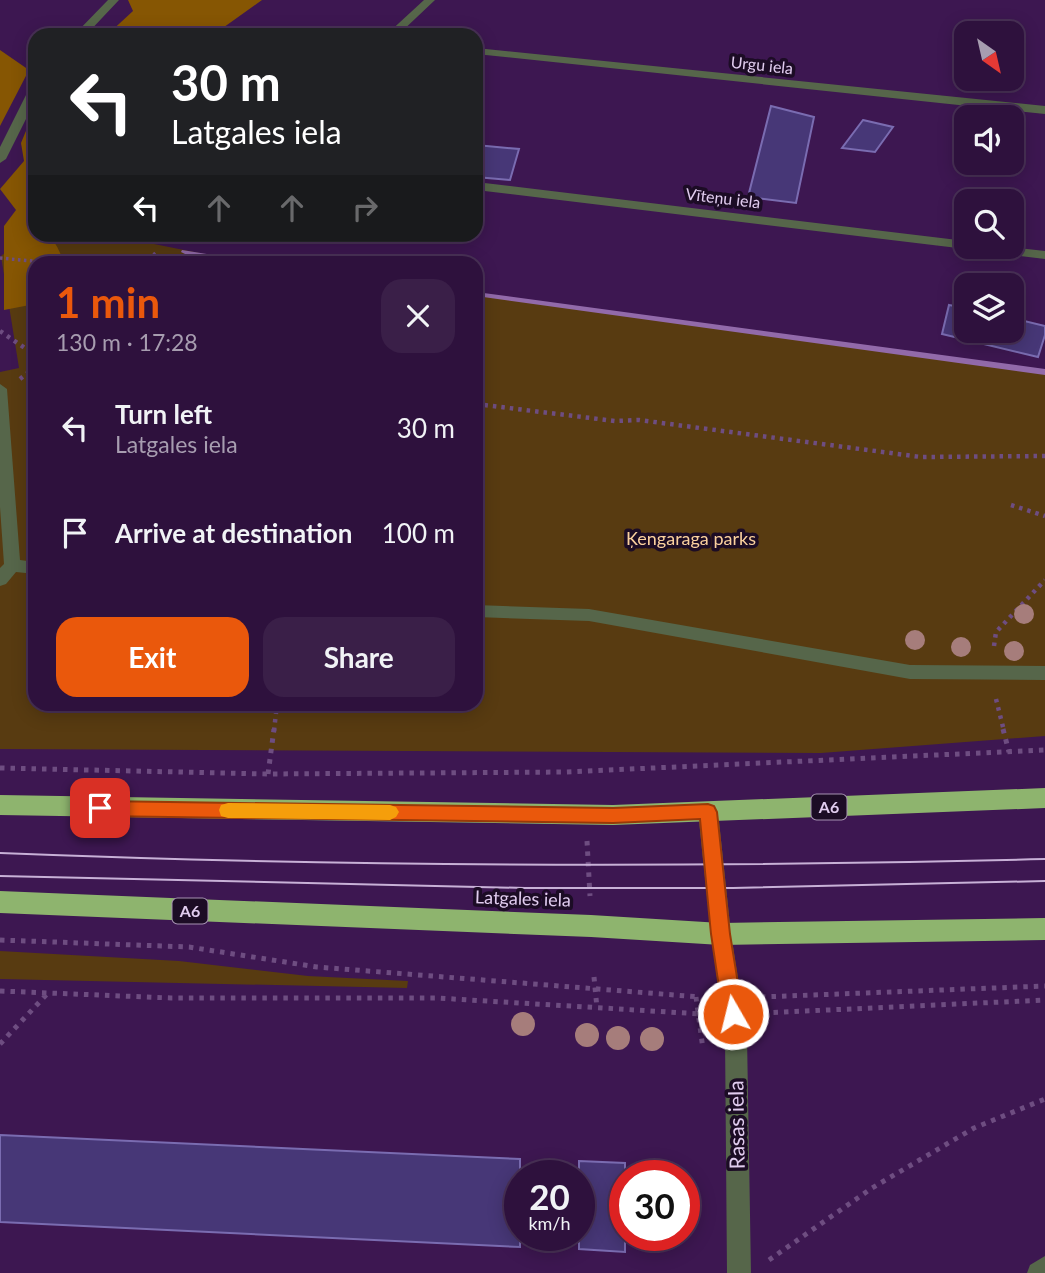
<!DOCTYPE html>
<meta charset="utf-8">
<style>
:root{--surface:#2e113d;--page:#3a1f48;--text:#f1f3f6;--muted:#a79db0;--line:#493157;--accent:#ea580c}
body{margin:0;font-family:Lato,sans-serif;background:var(--page);color:var(--text);height:100vh;display:flex;flex-direction:column;font-size:26px;white-space:nowrap}
*{box-sizing:border-box;margin:0}
p{font-size:23px;color:var(--muted)}
.icon{flex:none;width:38px;height:38px;fill:none;stroke:currentColor;stroke-width:2;stroke-linecap:round;stroke-linejoin:round}
.map{position:relative;flex:1;overflow:hidden}
.details{position:absolute;left:28px;top:256px;width:455px;height:455px;display:flex;flex-direction:column;background:var(--surface);border-radius:21px;box-shadow:0 4px 18px #0003,0 0 0 2px var(--line)}
.details>*{flex:none}
.guide{position:absolute;left:28px;top:28px;width:455px;height:214px;border-radius:21px;box-shadow:0 4px 18px #0003,0 0 0 2px var(--line);background:#202124;color:#fff;overflow:hidden}
.needle{width:46px;rotate:146deg}
.fabs{position:absolute;left:954px;top:21px;display:grid;gap:14px}
.fabs a{display:grid;place-items:center;width:70px;height:70px;border-radius:14px;background:var(--surface);box-shadow:0 4px 18px #0003,0 0 0 2px var(--line);font-size:35px}
.speed{position:absolute;left:504px;top:1160px;display:flex;gap:14px;font-size:35px;font-weight:700;text-align:center}
.speed>*{display:grid;place-content:center;width:91px;height:91px;border-radius:50%;background:var(--surface);box-shadow:0 4px 18px #0003,0 0 0 2px var(--line);line-height:1}
.speed small{font-size:18px;font-weight:400}
.speed .limit{border:10px solid #d22;background:#fff;color:#111}
.pin{position:absolute;display:grid;place-items:center;width:60px;height:60px;color:#fff;margin:-30px;border-radius:14px;box-shadow:0 4px 10px #0006}
.me{position:absolute;width:77px;margin:-38px;rotate:352deg;stroke-linejoin:round;filter:drop-shadow(0 0 5px #0008)}
.turn{display:flex;align-items:center;gap:24px;height:147px;padding:0 28px;font-size:32px}
.turn .icon{width:91px;height:91px;stroke-width:2.5}
.turn b{display:block;font-size:49px;line-height:60px}
.lanes{display:flex;align-items:center;height:66px;padding:0 28px;background:#0003;justify-content:center;gap:35px;direction:ltr}
.lanes .off{opacity:.35}
.round{display:grid;place-items:center;flex:none;width:74px;height:74px;border-radius:21px;background:var(--page)}
.overview{display:flex;align-items:center;justify-content:space-between;height:119px;padding:0 28px}
h1{font-size:42px;font-weight:700;line-height:52px;color:var(--accent)}
.cta{display:flex;gap:14px;margin-top:auto;padding:14px 28px}
.cta a{flex:1;height:80px;border-radius:21px;background:var(--accent);color:#fff;font-size:28px;font-weight:700;line-height:80px;text-align:center}
.cta a+a{background:var(--page);color:var(--text)}
ul{padding:0;list-style:none}
li{display:flex;align-items:center;gap:21px;height:105px;padding:0 28px}
li div{flex:1}
li b{display:block;font-size:26px}
li em{font-style:normal}
.map>svg:first-child{display:block}
</style>
<div class="map">
<svg width="1045" height="1273" viewBox="0 0 1045 1273">
<rect width="100%" height="100%" fill="#3d1751"/>
<path fill="#583b11" d="M35 228V234L91 235 149 243 244 262H35V704H476V294L1045 372V736L821 753 0 749V372L19 368 1 256Z
M0 951 179 961 308 976 408 981 407 988 0 979Z"/>
<path fill="#865603" d="M128 0H262L213 35H107L133 11Z
M0 50 29 70 0 126Z
M35 109V234C54 234 57 246 64 262H35V304L4 310V226L16 210 0 189 24 161 21 143Z"/>
<g fill="none" stroke-linecap="round" stroke-linejoin="round">
<path fill="#926aaa" fill-rule="evenodd" d="M182 250 244 260 248 262H233L185 254 181 252Z
M476 292 1045 369V375L476 296Z"/>
</g>
<path fill="#473777" stroke="#7a6cb1" stroke-width="2" d="M771 106 814 117 796 203 748 197Z
M863 120 893 127 875 152 842 148Z
M476 145 519 149 510 180 476 177Z
M949 305 966 308V331H1012V318L1045 326V335L1038 357 942 334Z
M0 1135 520 1159V1247L0 1222Z
M579 1161 625 1163V1252L579 1249Z"/>
<g fill="none" stroke-linecap="round" stroke-linejoin="round">
<path stroke="#6e4d81" stroke-width="3.5" stroke-dasharray="2.5 3.5" stroke-linecap="butt" d="M0 258 42 262
M144 262 157 252"/>
<path stroke="#6e4d81" stroke-width="4.5" stroke-dasharray="3.5 5" stroke-linecap="butt" d="M0 331 35 355
M20 379 35 367
M476 404 615 421 639 420 921 457 1045 456
M1011 505 1045 516
M994 646 996 632 1045 580
M996 699 1004 731
M274 731 277 704"/>
<path stroke="#6e4d81" stroke-width="5" stroke-dasharray="4.5 6" stroke-linecap="butt" d="M1003 729 1009 752
M0 768 268 774 566 772 1045 750
M268 774 274 729
M587 841 590 896
M0 940 189 947 317 967 700 997
M594 977 597 1008
M0 991 171 998H437L702 1014
M696 997 703 1049
M761 997 1045 986
M763 1013 1045 1000
M0 1044 47 994
M769 1260 872 1188 974 1128 1045 1099"/>
<path fill="#56664a" fill-rule="evenodd" d="M1045 1256V1273H1027L1030 1265Z"/>
<path fill="#56664a" fill-rule="evenodd" d="M108 0H119L86 35H74Z
M424 0H435L398 35H386Z
M476 48 1045 106V114L476 54Z
M35 85V101L6 159 0 163V147L29 89Z
M476 182 966 241V247H971L966 249 476 190Z
M171 234H185L176 241 171 240Z
M972 247H1010L1045 251V259L979 251Z
M0 384 7 389 20 560 35 562V574L16 572 6 584 0 586V568L4 564 0 507Z
M476 605 589 609 910 665 1045 666V680L910 679 589 621 476 617Z
M708 804 715 806 718 812 731 934 747 1036 751 1273H727L725 1036 711 934 698 812 701 806Z"/>
<path fill="#8eb46e" fill-rule="evenodd" d="M1045 788V808L613 825 0 815V795L613 805Z
M0 891 591 915 721 923 1045 918V940L721 945 591 937 0 913Z"/>
<path stroke="#c8b1d7" stroke-width="2" d="M0 853C348 867 696 868 1045 859
M0 876 525 888H733L1045 881"/>
</g>
<g fill="#a67d7b">
<circle cx="1024" cy="614" r="10"/>
<circle cx="915" cy="640" r="10"/>
<circle cx="961" cy="647" r="10"/>
<circle cx="1014" cy="651" r="10"/>
<circle cx="523" cy="1024" r="12"/>
<circle cx="587" cy="1035" r="12"/>
<circle cx="618" cy="1038" r="12"/>
<circle cx="652" cy="1039" r="12"/>
</g>
<path fill="#ea580c" stroke="#983908" stroke-width="2" d="M100 801 613 808 708 804 714 806 717 812 730 934 743 1014 740 1021 733 1024 726 1021 723 1014 711 934 700 819 613 823 100 816 94 814 91 808 94 803Z"/>
<path fill="#f59e0b" d="M228 803 390 805 396 807 399 812 396 817 390 820 228 818 221 816 219 810 221 805Z"/>
<g text-anchor="middle" stroke-width="7" stroke-linejoin="round" paint-order="stroke">
<g font-size="16" fill="#e1ccef" stroke="#1c0c25">
<text transform="translate(762 65) rotate(6)" y="6">Urgu iela</text>
<text transform="translate(723 198) rotate(7)" y="6">Vīteņu iela</text>
</g>
<g fill="#1c0c25" stroke="#a692b2" stroke-width="2">
<rect x="811.5" y="794.5" width="35" height="25" rx="5"/>
<rect x="172.5" y="898.5" width="35" height="25" rx="5"/>
</g>
<g font-size="16" font-weight="bold" fill="#e1ccef">
<text x="829" y="813">A6</text>
<text x="190" y="917">A6</text>
</g>
<g font-size="18" fill="#fbd19e" stroke="#1c0c25">
<text x="691" y="545">Ķengaraga parks</text>
</g>
<g font-size="18" fill="#e1ccef" stroke="#1c0c25">
<text transform="translate(523 899) rotate(2)" y="6">Latgales iela</text>
</g>
<g font-size="21" fill="#e1ccef" stroke="#1c0c25">
<text transform="translate(737 1125) rotate(-91)" y="7">Rasas iela</text>
</g>
</g>
</svg>
<div class="fabs">
<a><svg class="needle" viewBox="-14 -14 28 28"><path d="M0-13l5 13h-10z" fill="#e53935"/><path d="M0 13l5-13h-10z" fill="#a79db0"/></svg></a>
<a><svg class="icon" aria-label="sound" viewBox="0 0 24 24"><path d="M4 9h4l5-4v14l-5-4H4zM17 9q2 3 0 6"/></svg></a>
<a><svg class="icon" aria-label="search" viewBox="0 0 24 24"><circle cx="10" cy="10" r="6"/><path d="M15 15l6 6"/></svg></a>
<a><svg class="icon" aria-label="layers" viewBox="0 0 24 24"><path d="M12 4l9 5-9 5-9-5zM3 14l9 5 9-5"/></svg></a>
</div>
<div class="speed"><div>20<small>km/h</small></div><div class="limit">30</div></div>
<div class="pin" style="left:100px;top:808px;background:#d93025"><svg class="icon" aria-label="arrive" viewBox="0 0 24 24"><path d="M6 21V4h12l-3 4 3 4H6"/></svg></div>
<svg class="me" style="left:733px;top:1014px" viewBox="-20 -20 40 40"><circle r="17" fill="#ea580c" stroke="#fff" stroke-width="3"/><path d="M0-11L8 9 0 5-8 9z" fill="#fff"/></svg>
<div class="guide">
<div class="turn"><svg class="icon" aria-label="left" viewBox="0 0 24 24"><path d="M17 20v-9H6M10 6l-5 5 5 5"/></svg><div><b>30 m</b>Latgales iela</div></div>
<div class="lanes"><svg class="icon" aria-label="left" viewBox="0 0 24 24"><path d="M17 20v-9H6M10 6l-5 5 5 5"/></svg><svg class="icon off" aria-label="ahead" viewBox="0 0 24 24"><path d="M12 20V5M6 11l6-6 6 6"/></svg><svg class="icon off" aria-label="ahead" viewBox="0 0 24 24"><path d="M12 20V5M6 11l6-6 6 6"/></svg><svg class="icon off" aria-label="right" viewBox="0 0 24 24"><path d="M7 20v-9h11M14 6l5 5-5 5"/></svg></div>
</div>
<section class="details">
<div class="overview"><div><h1>1 min</h1><p>130 m · 17:28</p></div><a class="round"><svg class="icon" aria-label="close" viewBox="0 0 24 24"><path d="M6 6l12 12M18 6L6 18"/></svg></a></div>
<ul>
<li><svg class="icon" aria-label="left" viewBox="0 0 24 24"><path d="M17 20v-9H6M10 6l-5 5 5 5"/></svg><div><b>Turn left</b><p>Latgales iela</p></div><em>30 m</em></li>
<li><svg class="icon" aria-label="arrive" viewBox="0 0 24 24"><path d="M6 21V4h12l-3 4 3 4H6"/></svg><div><b>Arrive at destination</b></div><em>100 m</em></li>
</ul>
<div class="cta"><a>Exit</a><a>Share</a></div>
</section>
</div>
